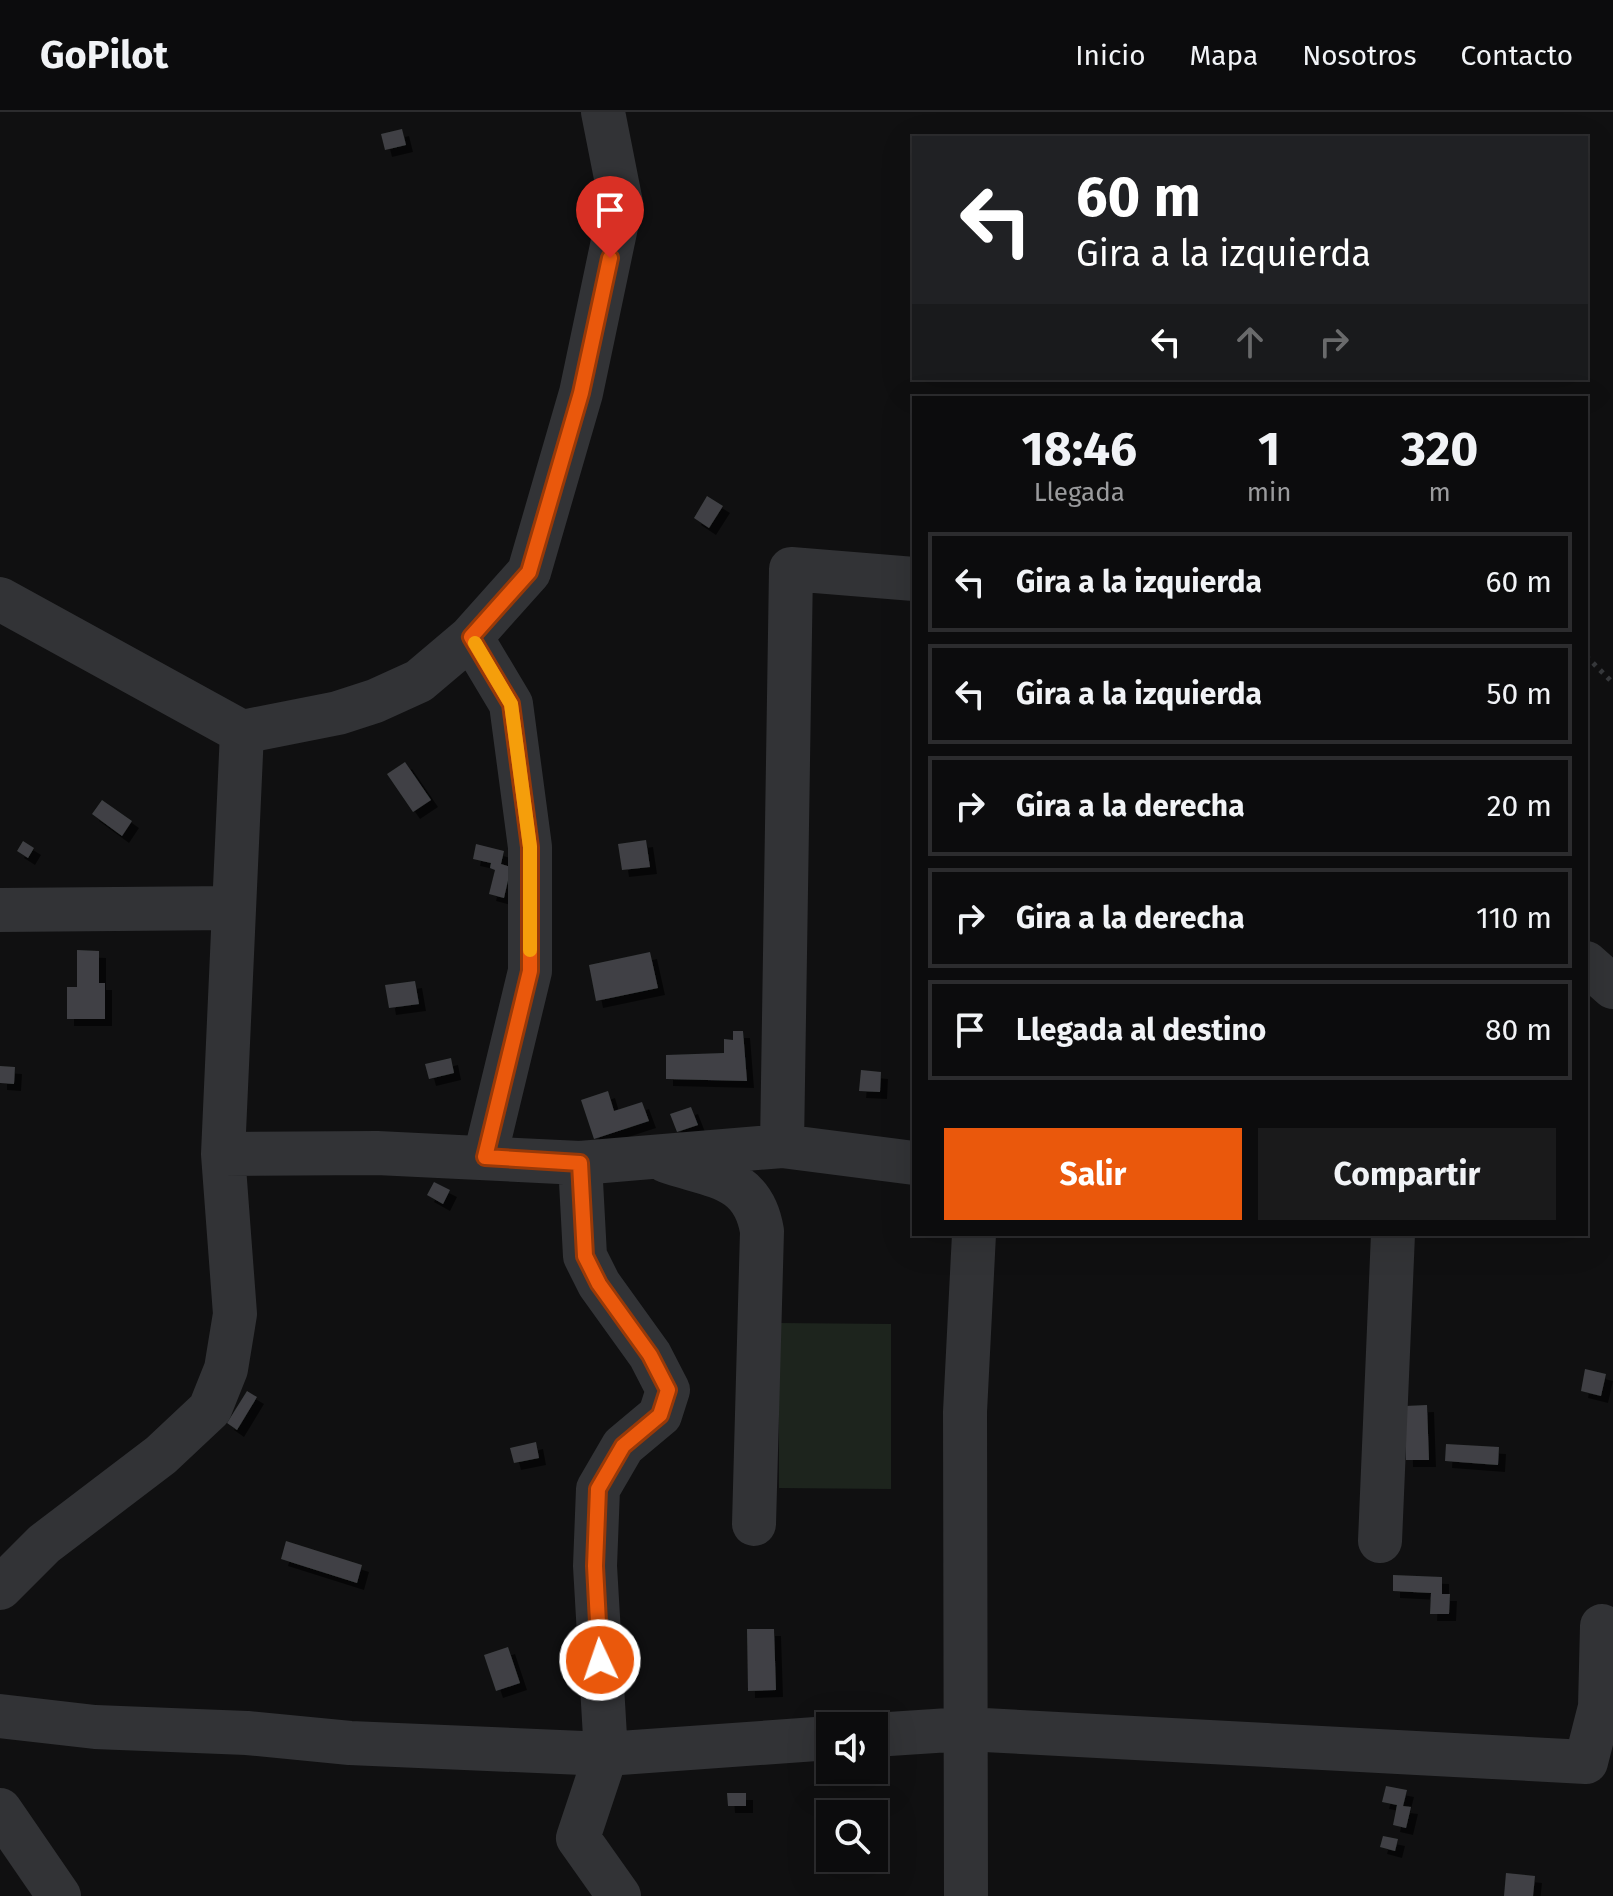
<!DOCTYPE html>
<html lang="es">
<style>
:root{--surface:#0c0c0d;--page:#1a1a1b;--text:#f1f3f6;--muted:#9a9b9d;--line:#2c2c2e;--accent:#ea580c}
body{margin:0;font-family:"Fira Sans",sans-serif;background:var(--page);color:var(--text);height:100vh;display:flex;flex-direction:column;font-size:30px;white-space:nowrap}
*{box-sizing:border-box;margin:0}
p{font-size:26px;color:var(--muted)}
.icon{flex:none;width:44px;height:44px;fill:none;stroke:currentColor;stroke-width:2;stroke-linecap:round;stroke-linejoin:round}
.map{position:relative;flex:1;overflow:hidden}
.panel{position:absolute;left:912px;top:284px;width:676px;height:840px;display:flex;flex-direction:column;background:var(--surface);border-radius:0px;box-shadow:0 8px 32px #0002,0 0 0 2px var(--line)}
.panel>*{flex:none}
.hud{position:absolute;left:912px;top:24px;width:676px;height:244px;border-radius:0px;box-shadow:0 8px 32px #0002,0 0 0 2px var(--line);background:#202124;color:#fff;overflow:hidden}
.tools{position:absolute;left:816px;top:1600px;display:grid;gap:16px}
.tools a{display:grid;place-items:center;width:72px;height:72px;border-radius:0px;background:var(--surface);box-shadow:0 8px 32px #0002,0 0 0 2px var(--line);font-size:40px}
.pin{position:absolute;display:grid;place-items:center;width:68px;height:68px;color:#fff;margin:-82px -34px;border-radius:50% 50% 50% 0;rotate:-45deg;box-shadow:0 0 8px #0007}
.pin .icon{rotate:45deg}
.me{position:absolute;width:88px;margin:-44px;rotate:357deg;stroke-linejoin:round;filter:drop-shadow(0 0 6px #0008)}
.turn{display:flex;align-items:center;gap:28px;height:168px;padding:0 32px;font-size:36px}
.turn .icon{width:104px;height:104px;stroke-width:2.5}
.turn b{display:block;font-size:56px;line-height:68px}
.lanes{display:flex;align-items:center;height:76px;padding:0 32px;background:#0003;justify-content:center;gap:40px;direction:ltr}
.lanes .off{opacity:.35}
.eta{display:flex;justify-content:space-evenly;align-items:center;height:136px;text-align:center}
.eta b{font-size:48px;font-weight:700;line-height:56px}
.cta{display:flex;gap:16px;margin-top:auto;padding:16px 32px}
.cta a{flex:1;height:92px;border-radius:0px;background:var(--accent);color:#fff;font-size:32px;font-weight:700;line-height:92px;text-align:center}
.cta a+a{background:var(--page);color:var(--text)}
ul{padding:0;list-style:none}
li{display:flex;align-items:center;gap:24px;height:100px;margin:0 16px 12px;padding:0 16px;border:4px solid var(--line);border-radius:0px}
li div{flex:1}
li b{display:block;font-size:30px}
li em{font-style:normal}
header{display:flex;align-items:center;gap:48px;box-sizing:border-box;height:112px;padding:0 40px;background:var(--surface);border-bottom:2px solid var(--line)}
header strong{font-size:38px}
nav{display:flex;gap:44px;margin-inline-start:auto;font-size:28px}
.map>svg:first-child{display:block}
</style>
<header>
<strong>GoPilot</strong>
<nav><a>Inicio</a><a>Mapa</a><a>Nosotros</a><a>Contacto</a></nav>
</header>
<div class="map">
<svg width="1613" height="1784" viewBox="0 0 1613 1784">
<defs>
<filter id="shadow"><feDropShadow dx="7" dy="7" stdDeviation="0" flood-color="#0009"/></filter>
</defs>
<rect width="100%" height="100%" fill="#101011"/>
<path fill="#1d241d" d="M779 1211 891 1212V1377L779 1376Z"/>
<path fill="#3f4144" filter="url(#shadow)" d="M402 17 406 33 385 38 381 22Z
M707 384 723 394 709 416 694 406Z
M405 650 431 688 413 700 387 662Z
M102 688 132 709 122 724 92 702Z
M646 728 650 755 622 758 618 732Z
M23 729 34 736 28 746 17 739Z
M476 732 504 739 501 752 511 755 504 786 489 782 495 758 490 756 491 751 473 747Z
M77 838 99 839V871H105V907H67V875H77Z
M650 840 658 876 596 889 589 853Z
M415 869 419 892 389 896 385 873Z
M733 919H743L747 969 666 967V943L724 941V927L733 928Z
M451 946 454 961 429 967 425 952Z
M0 954 15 955 14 972 0 971Z
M861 958 881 960 880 980 859 979Z
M608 979 614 999 642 990 649 1009 594 1027 581 988Z
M691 995 698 1013 677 1020 670 1002Z
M434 1070 450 1078 443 1092 427 1083Z
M1585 1257 1606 1262 1601 1284 1581 1279Z
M247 1279 257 1285 237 1318 227 1311Z
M1427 1293 1429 1348H1406L1405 1294Z
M536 1330 539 1346 514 1351 510 1336Z
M1446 1332 1499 1335 1498 1353 1445 1349Z
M286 1429 362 1453 357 1471 281 1447Z
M1393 1463 1442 1465V1482H1450L1449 1502H1430L1431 1481 1393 1479Z
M747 1517H774L776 1578 748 1579Z
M508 1535 520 1571 496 1579 484 1543Z
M1386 1674 1407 1678 1403 1694 1411 1695 1406 1716 1393 1713 1397 1693 1382 1690Z
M727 1681H746V1694H728Z
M1383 1724 1398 1727 1395 1739 1380 1735Z
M1506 1761 1535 1764 1533 1784H1504Z"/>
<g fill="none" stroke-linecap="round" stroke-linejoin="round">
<path stroke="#383a3d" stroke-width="5" stroke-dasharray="4 6" stroke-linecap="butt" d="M1586 544 1613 571"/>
<path stroke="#323336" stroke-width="44" d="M0 487 242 620 338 601 375 589 419 569 471 525 529 460 581 281 621 91 603 0
M471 525 511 592 530 735V859L485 1045
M0 798 232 796
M1586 851 1613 875
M782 1034 791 457 914 467
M223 1042 377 1041 580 1051 782 1034 914 1051
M666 1049C713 1065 753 1064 762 1119L754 1412
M580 1051 585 1144 599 1172 650 1243 668 1278 660 1303 623 1334 598 1377 595 1454 606 1642 578 1726 619 1784
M1380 1429 1393 1122
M0 1476 44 1432 161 1343 210 1297 226 1257 235 1202 223 1042 242 620
M0 1604 95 1615 247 1621 350 1631 606 1642 830 1626
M874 1623 965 1617 1586 1650 1600 1595 1602 1514
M0 1698 59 1784
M966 1784 965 1300 974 1122"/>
</g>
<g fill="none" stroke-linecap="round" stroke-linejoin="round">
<defs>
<path id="route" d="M600 1548 595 1454 598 1377 623 1334 660 1303 668 1278 650 1243 599 1172 585 1144 580 1051 485 1045 530 859V735L511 592 471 525 529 460 581 281 610 146"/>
</defs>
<use href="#route" stroke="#983908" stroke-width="20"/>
<use href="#route" stroke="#ea580c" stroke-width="14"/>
<path stroke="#f59e0b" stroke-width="14" d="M475 531 511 592 530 735V838"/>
</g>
</svg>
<div class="tools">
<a><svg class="icon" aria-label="sound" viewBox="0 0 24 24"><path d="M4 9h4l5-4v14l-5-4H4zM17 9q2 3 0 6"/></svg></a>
<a><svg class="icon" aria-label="search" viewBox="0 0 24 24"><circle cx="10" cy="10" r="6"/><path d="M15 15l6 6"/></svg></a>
</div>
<div class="pin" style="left:610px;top:146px;background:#d93025"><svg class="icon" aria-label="arrive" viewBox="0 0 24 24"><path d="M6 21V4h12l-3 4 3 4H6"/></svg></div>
<svg class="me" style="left:600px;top:1548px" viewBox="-20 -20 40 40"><circle r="17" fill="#ea580c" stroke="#fff" stroke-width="3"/><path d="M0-11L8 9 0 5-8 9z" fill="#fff"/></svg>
<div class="hud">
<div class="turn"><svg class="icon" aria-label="left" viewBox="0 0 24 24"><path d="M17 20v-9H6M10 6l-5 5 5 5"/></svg><div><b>60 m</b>Gira a la izquierda</div></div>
<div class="lanes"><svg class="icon" aria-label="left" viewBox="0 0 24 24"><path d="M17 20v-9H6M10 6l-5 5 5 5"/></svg><svg class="icon off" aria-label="ahead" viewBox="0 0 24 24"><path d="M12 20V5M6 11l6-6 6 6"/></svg><svg class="icon off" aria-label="right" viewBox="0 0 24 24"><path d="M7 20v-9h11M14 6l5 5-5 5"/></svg></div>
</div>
<section class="panel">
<div class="eta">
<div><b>18:46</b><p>Llegada</p></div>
<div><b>1</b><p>min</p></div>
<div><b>320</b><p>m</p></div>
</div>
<ul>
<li><svg class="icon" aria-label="left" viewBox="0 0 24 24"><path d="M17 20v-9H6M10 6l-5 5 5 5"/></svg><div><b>Gira a la izquierda</b></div><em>60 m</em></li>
<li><svg class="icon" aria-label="left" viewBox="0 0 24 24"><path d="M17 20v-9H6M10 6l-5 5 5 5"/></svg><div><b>Gira a la izquierda</b></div><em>50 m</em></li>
<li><svg class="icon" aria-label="right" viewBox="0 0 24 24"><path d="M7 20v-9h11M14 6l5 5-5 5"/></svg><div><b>Gira a la derecha</b></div><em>20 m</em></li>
<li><svg class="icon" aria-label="right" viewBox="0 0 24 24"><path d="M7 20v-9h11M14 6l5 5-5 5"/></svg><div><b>Gira a la derecha</b></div><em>110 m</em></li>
<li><svg class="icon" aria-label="arrive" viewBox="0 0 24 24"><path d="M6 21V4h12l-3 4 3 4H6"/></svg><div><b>Llegada al destino</b></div><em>80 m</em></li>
</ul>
<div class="cta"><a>Salir</a><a>Compartir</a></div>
</section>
</div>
